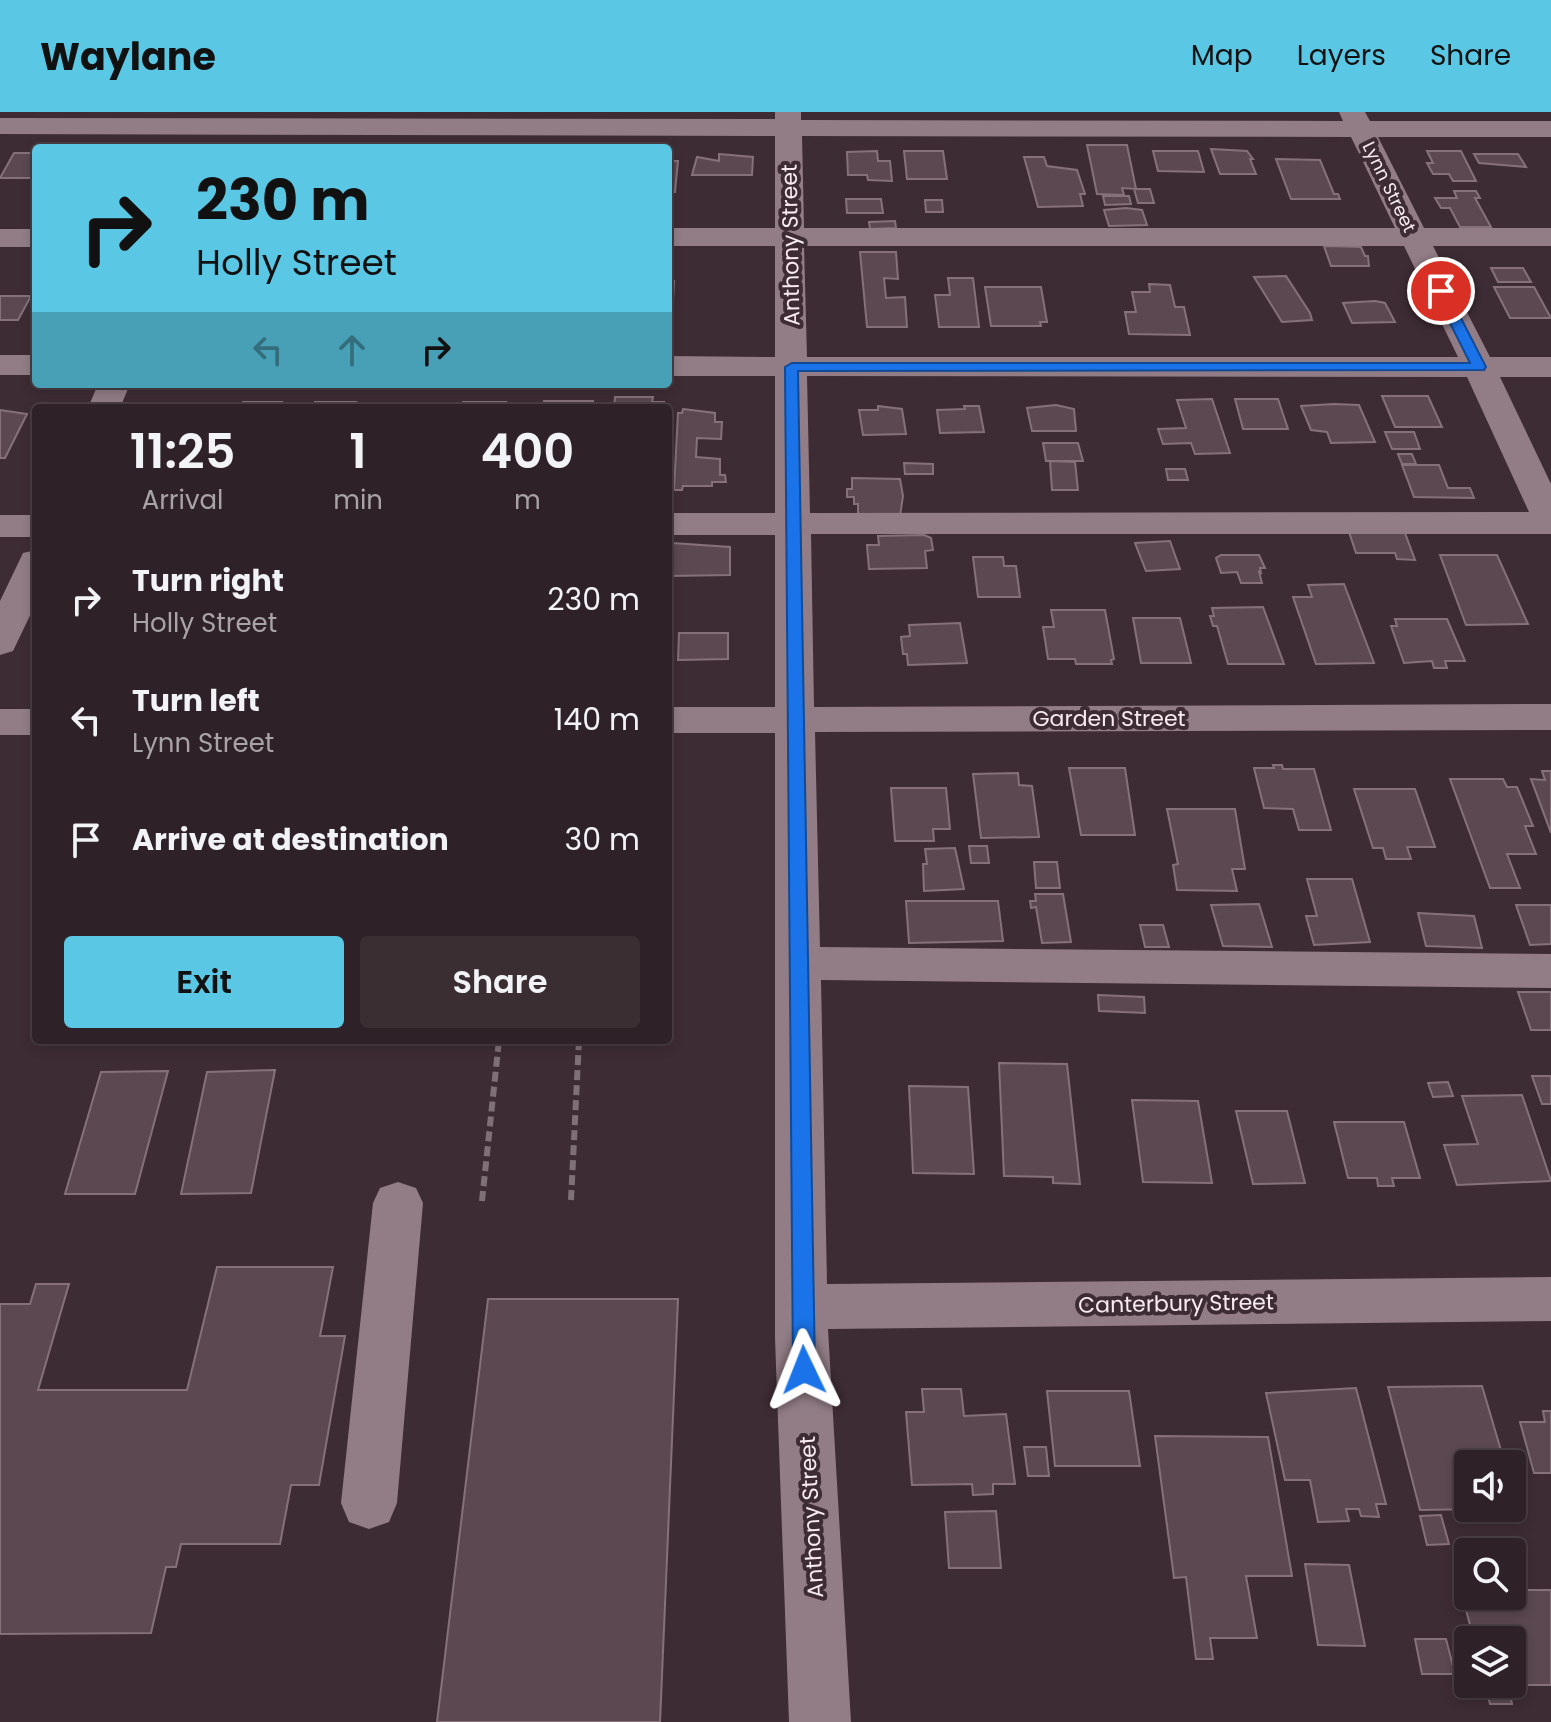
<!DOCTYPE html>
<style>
:root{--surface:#2e2127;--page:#3a2e33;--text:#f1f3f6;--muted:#a7a3a7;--line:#493e44;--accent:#5ac8e5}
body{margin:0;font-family:Poppins,sans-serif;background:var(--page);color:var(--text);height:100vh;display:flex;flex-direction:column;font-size:30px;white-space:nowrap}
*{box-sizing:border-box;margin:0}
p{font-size:26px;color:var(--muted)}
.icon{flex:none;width:44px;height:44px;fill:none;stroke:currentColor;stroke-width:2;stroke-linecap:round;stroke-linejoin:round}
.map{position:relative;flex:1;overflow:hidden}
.details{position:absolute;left:32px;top:292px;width:640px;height:640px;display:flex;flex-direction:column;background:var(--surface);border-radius:8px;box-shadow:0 4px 12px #0003,0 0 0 2px var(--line)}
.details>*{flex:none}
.hud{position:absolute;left:32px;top:32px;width:640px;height:244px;border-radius:8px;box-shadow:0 4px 12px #0003,0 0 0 2px var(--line);background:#5ac8e5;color:#111;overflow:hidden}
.fabs{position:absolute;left:1454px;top:1338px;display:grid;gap:16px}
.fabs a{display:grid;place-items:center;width:72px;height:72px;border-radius:8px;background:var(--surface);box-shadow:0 4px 12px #0003,0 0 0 2px var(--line);font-size:40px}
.pin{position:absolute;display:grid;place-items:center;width:68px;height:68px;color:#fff;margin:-34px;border:4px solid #fff;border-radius:50%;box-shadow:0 2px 8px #0007}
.me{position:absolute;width:88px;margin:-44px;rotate:358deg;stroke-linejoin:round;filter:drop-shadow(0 0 6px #0008)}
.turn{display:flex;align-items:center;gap:28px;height:168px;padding:0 32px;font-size:36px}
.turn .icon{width:104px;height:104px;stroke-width:2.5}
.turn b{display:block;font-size:56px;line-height:68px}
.lanes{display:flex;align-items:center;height:76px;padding:0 32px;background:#0003;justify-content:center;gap:40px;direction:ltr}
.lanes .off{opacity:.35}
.eta{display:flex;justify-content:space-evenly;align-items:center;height:136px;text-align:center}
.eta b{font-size:48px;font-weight:600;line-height:56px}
.button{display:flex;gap:16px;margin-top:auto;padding:16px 32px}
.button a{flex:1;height:92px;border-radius:8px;background:var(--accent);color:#111;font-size:32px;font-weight:600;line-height:92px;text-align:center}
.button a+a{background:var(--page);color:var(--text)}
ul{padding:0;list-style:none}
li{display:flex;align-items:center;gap:24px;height:120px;padding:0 32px}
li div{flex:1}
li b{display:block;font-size:30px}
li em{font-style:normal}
header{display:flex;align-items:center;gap:48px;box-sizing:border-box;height:112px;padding:0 40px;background:var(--accent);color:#111}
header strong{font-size:38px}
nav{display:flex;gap:44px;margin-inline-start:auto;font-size:28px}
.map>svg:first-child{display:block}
</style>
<header>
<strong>Waylane</strong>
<nav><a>Map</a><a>Layers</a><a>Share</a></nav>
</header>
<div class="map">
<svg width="1551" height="1610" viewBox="0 0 1551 1610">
<rect width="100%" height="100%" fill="#3e2c34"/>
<path fill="#5b4850" stroke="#86717a" stroke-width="2" d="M1087 33H1127L1136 77 1122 76 1124 83 1097 82Z
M1211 37 1247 39 1253 47H1250L1256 62H1220Z
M877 39 878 49H890L892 69 868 68 867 63H848L847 40Z
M904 39H943L947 67H907Z
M1153 39H1198L1204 60 1158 59Z
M1427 39H1461L1476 69H1453L1449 62H1433L1427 51H1433Z
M14 41H36V66H0Z
M719 42 753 45 752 63H692L697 45 719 49Z
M1474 42H1518L1526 55 1479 51Z
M1024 45H1044L1047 54 1077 58 1085 82H1080L1083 94 1038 95Z
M1276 47 1320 48 1334 82H1338L1340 87H1291Z
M668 49H678L675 80H668Z
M1134 77H1150L1154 91H1138Z
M1454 79H1476L1480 86H1475L1491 115H1460L1450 96H1441L1435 86H1457Z
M1103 84H1129L1131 92 1105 93Z
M846 87H881L883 101H847Z
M925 88H942L943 100H926Z
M1126 96 1142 98 1147 113 1109 114 1104 98Z
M895 109 896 116 870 117 869 110Z
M1324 134 1361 135 1365 144H1368L1369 154H1331Z
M860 140H896L898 167 884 166 886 186 905 185 907 215H867Z
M1491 156H1523L1531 170H1498Z
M1286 164 1310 201 1312 208 1282 210 1254 165Z
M948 166H973L979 215H939L935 183H950Z
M668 169H674L672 208H668Z
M1149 172 1170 173 1175 195H1184L1190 223 1129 222 1125 200H1136L1132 180H1150Z
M985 175H1041L1047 210H1040L1041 214H991Z
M1494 175H1534L1551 206H1510Z
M0 184H31L18 208H0Z
M1375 189 1385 191 1395 210 1352 211 1343 191Z
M1382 284H1428L1442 315H1395Z
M615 285H653L652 290H664L663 296H614Z
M1212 287 1230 341 1195 342 1191 331 1163 332 1158 317 1186 316 1177 288Z
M1235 287H1278L1288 317H1243Z
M544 289H593V296H543Z
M243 290H282L281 296H241Z
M315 290H356L354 296H314Z
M463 290H506L505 296H462Z
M391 291H433L432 296H389Z
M1334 292 1359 293 1375 330 1331 331 1327 320 1311 318 1301 294Z
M1056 293 1074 297 1076 319H1032L1027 296Z
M878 294 902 297 906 322 863 323 859 298H878Z
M964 294H979L984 320 940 321 937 298 965 297Z
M683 297 715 301V310H722L721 327 697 326 696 345 720 347V363H725L726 370H712V374H683L682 378H674L678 301H682Z
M0 298 27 302 5 346H0Z
M1385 320H1414L1420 337H1392Z
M1043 331H1078L1083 349H1046Z
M1398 342H1412L1416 352H1402Z
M1050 349 1075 350 1078 378H1052Z
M904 351 933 352V362H905Z
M1402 353H1439L1448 376H1470L1474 386 1414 385Z
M1166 357H1185L1188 368H1168Z
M852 366 900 367 903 384 900 404 858 403V392H854V385H847V377H852Z
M1349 420 1405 421 1415 448 1397 447 1395 441H1356Z
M924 423 931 426 933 438 925 439 927 456 869 457 867 433H879L878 424Z
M1170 429 1180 457 1146 459 1135 431Z
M672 431 730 435V463L670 464Z
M1221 443H1259L1265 456H1260L1261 461 1259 460 1262 471H1241L1237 460 1221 461 1216 446Z
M1440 443H1497L1528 512 1466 513Z
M973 445H1003L1004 454H1016L1020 485H978Z
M1344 472 1374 551 1316 552 1293 485H1312L1308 473Z
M1263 495 1284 552H1228L1217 514H1213L1210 504H1214L1212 496Z
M1051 498H1105L1114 547 1111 548 1112 552H1076L1075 547H1048L1043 515H1054Z
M1133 506H1180L1191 551H1141Z
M1395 507H1447L1465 549H1445L1447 556H1434L1432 549 1404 551 1391 514H1397Z
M960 511 967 551 908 553 907 542H903L901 525 910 524 909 513Z
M679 521H728V547L678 548Z
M1273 653H1282L1283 657H1314L1331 718H1299L1293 697 1264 696 1254 656H1274Z
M1069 656H1125L1135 723H1081Z
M1542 659H1551V721L1531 667 1545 668Z
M1018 661 1019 673 1032 674 1039 725 981 726 973 662Z
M1450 667H1503L1507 675H1517L1533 714H1525L1536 742H1507L1520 776H1490Z
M891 676H946L950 717H933L934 729H895Z
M1354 677H1415L1435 735H1407L1411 747H1386L1383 736H1373Z
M1167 697H1235L1245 757H1232L1237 779 1177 778 1173 753 1178 752Z
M969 734H987L989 751H971Z
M955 736 964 777 924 779 923 752H927L925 737Z
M1034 750H1057L1060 776H1036Z
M1307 767H1352L1370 830 1314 833 1306 804H1317Z
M1035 782H1063L1071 830 1042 831 1036 795 1031 796 1030 789H1036Z
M906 789H998L1003 829 909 831Z
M1259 792 1272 835 1223 834 1211 793Z
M1516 793H1551V832L1530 833Z
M1418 801 1474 804 1482 836 1426 834Z
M1140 813H1163L1169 835H1145Z
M1518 880H1551V918H1531Z
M1098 883 1144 885 1145 901 1099 899Z
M999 951 1067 952 1080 1072 1053 1071V1065L1004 1064Z
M275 958 251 1081 181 1082 207 960Z
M168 959 135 1082H65L101 960Z
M1532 964H1551V992H1542Z
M1448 970 1453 984 1433 985 1428 971Z
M909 974 968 975 974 1062 913 1061Z
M1522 983 1551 1069 1457 1073 1444 1033 1478 1032 1462 984Z
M1132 988 1198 989 1212 1071 1143 1070Z
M1236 999H1287L1305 1071 1253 1072Z
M1334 1010H1404L1420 1066H1392L1394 1074H1378L1377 1066H1348Z
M217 1155H333L320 1224H345L319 1373H291L280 1432H181L176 1455H166L151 1521 0 1522V1192H30L36 1172H69L38 1278H187Z
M488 1187H678L660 1610H437Z
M1482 1274 1505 1352H1468V1396L1477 1397 1420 1398 1388 1275Z
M1356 1276 1386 1392H1376L1379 1405 1361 1404 1359 1397H1346L1349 1409 1318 1410 1310 1368H1285L1266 1281Z
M922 1277H961L964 1304 1006 1302 1015 1372H993V1382L973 1383 972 1372 912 1373 906 1300H924Z
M1047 1279H1129L1140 1354H1055Z
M1543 1299H1551V1361H1534L1520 1310H1545Z
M1155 1324 1268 1325 1292 1464H1246L1257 1526H1210L1213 1547H1196L1186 1465 1174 1466Z
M1024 1335H1046L1049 1364H1028Z
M996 1399 1001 1456H949L945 1400Z
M1441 1403 1449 1432 1427 1433 1420 1404Z
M1305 1452 1349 1453 1365 1534 1318 1533Z
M1458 1468H1468V1484H1512V1468H1522L1524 1478H1551V1573H1508L1512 1592H1490L1485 1572H1512V1528H1474Z
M1415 1527H1446L1455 1562H1422Z"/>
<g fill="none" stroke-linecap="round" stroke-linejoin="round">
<path stroke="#7f6f76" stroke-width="6" stroke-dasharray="10 5" stroke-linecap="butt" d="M571 1088 579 928
M482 1089 499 928"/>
<path fill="#927d86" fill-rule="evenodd" d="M775 0H801V8L1343 9 1339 0H1365L1370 9H1551V25H1378L1424 116H1551V134H1433L1490 245H1551V265H1500L1551 372V422H811L814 595 1551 592V618L815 620 820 835 1551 842V876L821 868 827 1172 1551 1165V1209L828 1217 851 1610H789L775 1226V621H668V595H775V423H668V401H775V264H668V244L775 245V134H668V116H775V24L0 22V6L775 7ZM802 24 1351 25 1395 116H804ZM804 134H1404L1458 245H807ZM807 264 1467 265 1529 400 810 401Z
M0 117H36V135H0Z
M0 243H36V263H0Z
M98 272H130L120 296H88Z
M0 403H36V425H0Z
M36 438V491L13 539 0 543V489L23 441Z
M0 597H36V623H0Z
M398 1070 416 1076 423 1091 397 1391 389 1410 369 1417 349 1410 341 1391 373 1091 380 1076Z"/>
</g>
<path fill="#1a73e8" stroke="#114b97" stroke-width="2" d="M1441 175 1447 179 1486 255 1484 258 798 259 815 1258 812 1265 804 1268 796 1265 793 1258 785 255 792 251H1470L1434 179Z"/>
<g text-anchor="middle" stroke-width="8" stroke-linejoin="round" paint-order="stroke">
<g font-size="18" fill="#f7ebf0" stroke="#3e2c34">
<text transform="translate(1389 75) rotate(64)" y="6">Lynn Street</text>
</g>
<g font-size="22" fill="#f7ebf0" stroke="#3e2c34">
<text transform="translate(790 133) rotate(-91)" y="8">Anthony Street</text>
<text x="1109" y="614">Garden Street</text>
<text transform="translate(1176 1191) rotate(-1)" y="8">Canterbury Street</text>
<text transform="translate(811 1405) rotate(-93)" y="8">Anthony Street</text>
</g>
</g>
</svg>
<div class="fabs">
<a><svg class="icon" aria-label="sound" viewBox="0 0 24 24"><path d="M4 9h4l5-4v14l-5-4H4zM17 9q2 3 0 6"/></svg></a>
<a><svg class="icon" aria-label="search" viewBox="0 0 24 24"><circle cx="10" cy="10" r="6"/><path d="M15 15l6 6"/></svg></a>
<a><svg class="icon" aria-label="layers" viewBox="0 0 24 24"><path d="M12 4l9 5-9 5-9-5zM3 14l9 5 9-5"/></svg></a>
</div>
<div class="pin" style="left:1441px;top:179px;background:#d93025"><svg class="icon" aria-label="arrive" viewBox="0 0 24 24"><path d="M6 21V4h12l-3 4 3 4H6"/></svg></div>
<svg class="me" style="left:804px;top:1258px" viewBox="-20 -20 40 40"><path d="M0-17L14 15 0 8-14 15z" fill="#1a73e8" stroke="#fff" stroke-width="4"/></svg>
<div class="hud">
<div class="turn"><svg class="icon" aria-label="right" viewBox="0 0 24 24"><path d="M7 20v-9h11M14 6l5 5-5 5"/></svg><div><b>230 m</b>Holly Street</div></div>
<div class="lanes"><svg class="icon off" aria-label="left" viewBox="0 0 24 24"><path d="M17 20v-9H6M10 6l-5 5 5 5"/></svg><svg class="icon off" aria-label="ahead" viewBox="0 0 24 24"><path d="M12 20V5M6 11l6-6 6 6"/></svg><svg class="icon" aria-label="right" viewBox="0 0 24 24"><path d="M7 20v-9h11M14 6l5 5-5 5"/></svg></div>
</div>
<section class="details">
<div class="eta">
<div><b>11:25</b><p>Arrival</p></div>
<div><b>1</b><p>min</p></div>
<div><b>400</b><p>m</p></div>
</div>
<ul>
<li><svg class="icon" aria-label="right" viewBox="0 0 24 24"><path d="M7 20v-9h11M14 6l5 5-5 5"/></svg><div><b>Turn right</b><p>Holly Street</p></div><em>230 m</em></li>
<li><svg class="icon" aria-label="left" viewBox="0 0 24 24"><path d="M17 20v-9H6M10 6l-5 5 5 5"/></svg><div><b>Turn left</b><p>Lynn Street</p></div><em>140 m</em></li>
<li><svg class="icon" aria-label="arrive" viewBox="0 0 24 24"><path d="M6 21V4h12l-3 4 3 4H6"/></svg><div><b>Arrive at destination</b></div><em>30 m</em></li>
</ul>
<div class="button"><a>Exit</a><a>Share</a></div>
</section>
</div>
